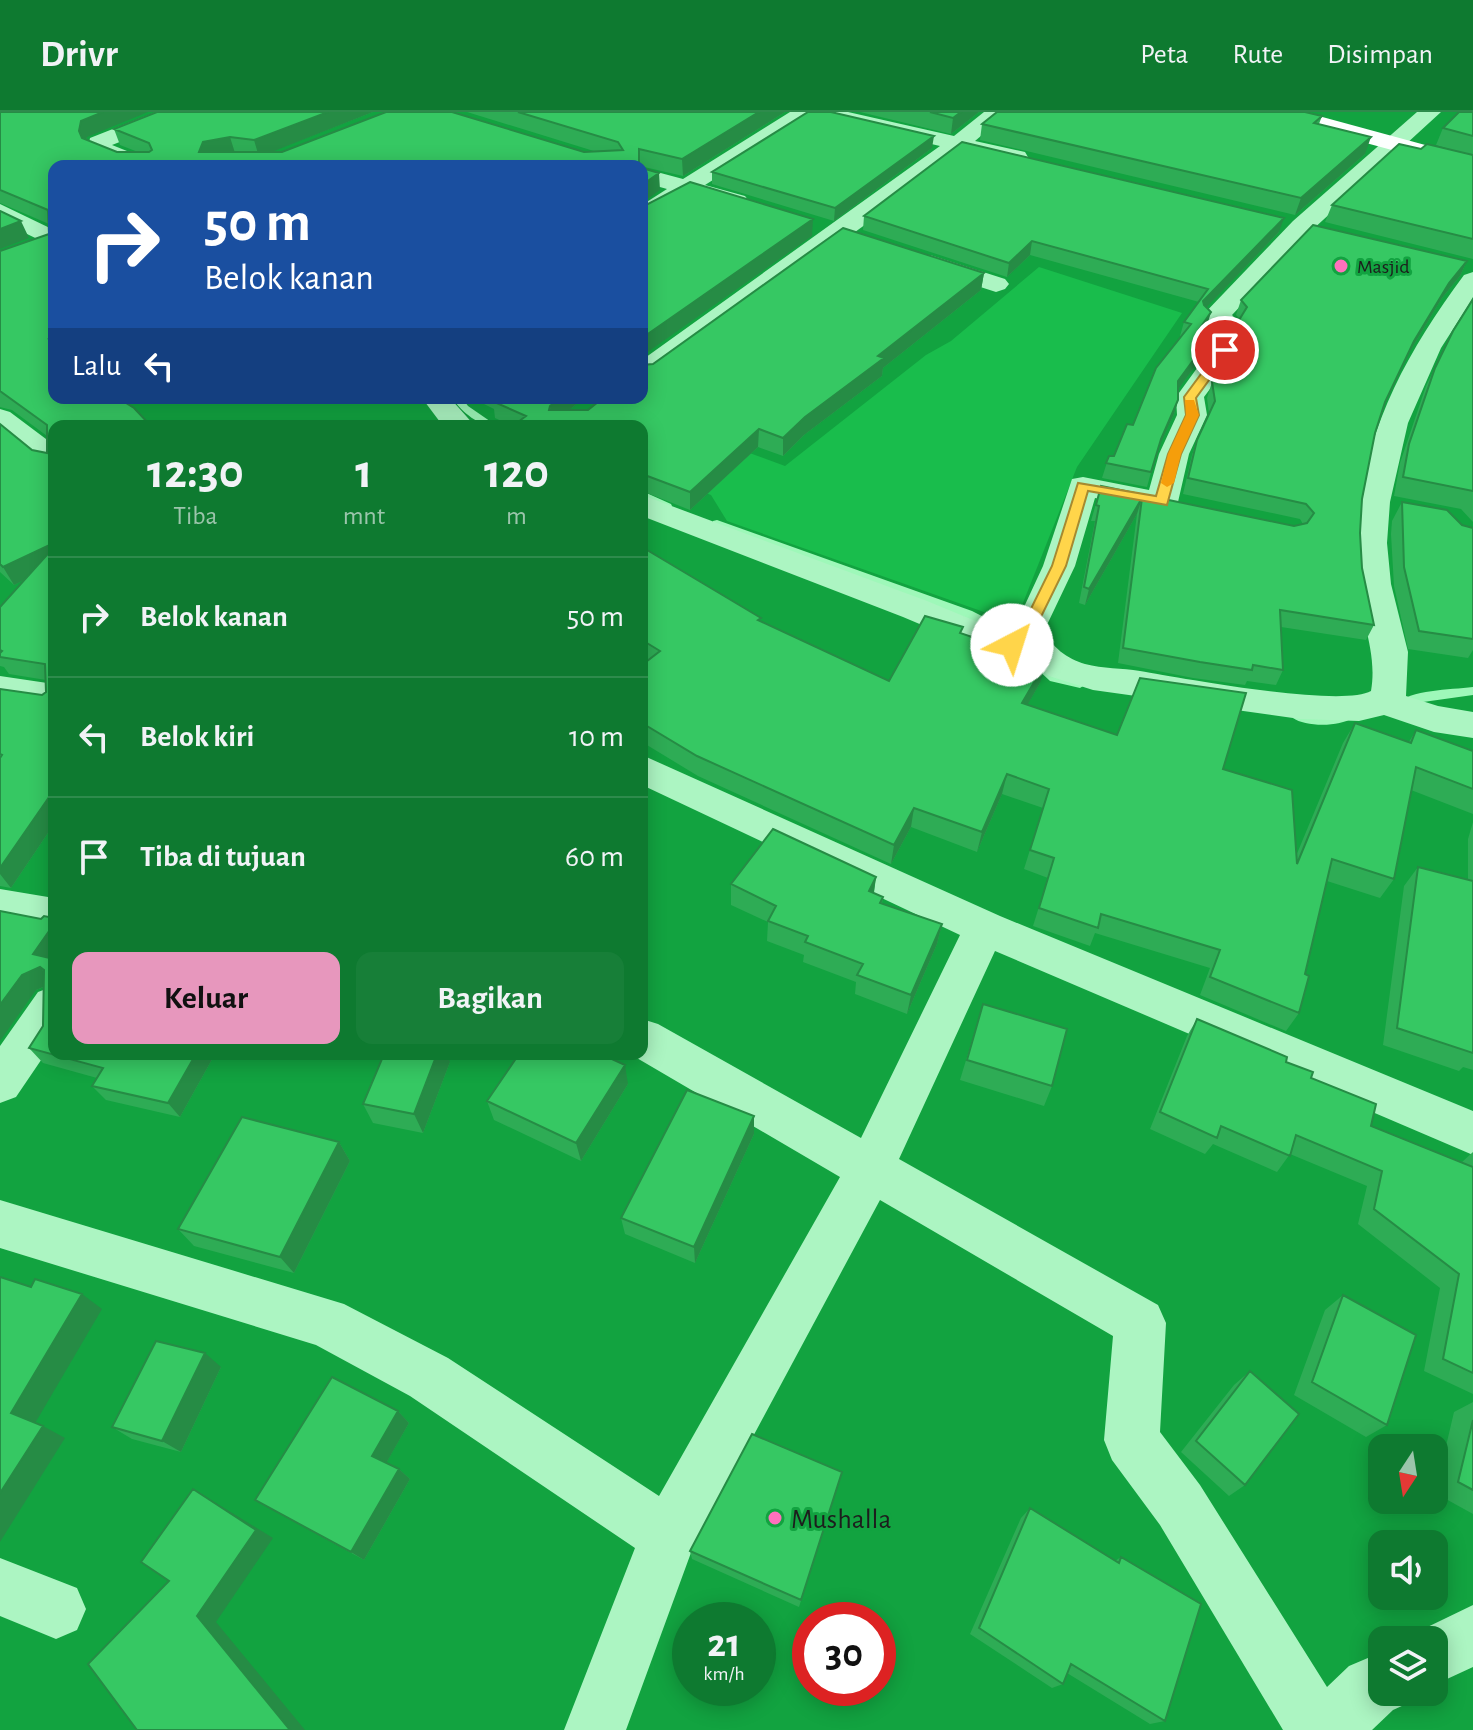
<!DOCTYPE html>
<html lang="id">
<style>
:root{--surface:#0e7a30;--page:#177f38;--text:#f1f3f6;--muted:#9bc5ab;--line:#2e8b4c;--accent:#e797bd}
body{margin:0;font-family:"Alegreya Sans",sans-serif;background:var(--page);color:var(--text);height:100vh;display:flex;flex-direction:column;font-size:30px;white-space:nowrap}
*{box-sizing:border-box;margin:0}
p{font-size:26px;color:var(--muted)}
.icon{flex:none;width:44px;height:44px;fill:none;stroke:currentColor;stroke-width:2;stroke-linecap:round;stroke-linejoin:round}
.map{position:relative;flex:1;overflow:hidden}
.side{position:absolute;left:48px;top:308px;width:600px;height:640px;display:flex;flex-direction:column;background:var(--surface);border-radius:16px;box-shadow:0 4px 20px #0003}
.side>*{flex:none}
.banner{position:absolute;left:48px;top:48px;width:600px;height:244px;border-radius:16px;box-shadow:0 4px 20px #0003;background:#1a4fa0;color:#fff;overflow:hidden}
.needle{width:52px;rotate:192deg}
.controls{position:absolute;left:1368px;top:1322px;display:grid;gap:16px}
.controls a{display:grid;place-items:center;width:80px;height:80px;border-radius:16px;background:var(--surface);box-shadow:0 4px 20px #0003;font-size:40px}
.speed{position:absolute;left:672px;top:1490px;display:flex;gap:16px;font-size:40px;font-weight:700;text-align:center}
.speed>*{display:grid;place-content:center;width:104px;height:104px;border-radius:50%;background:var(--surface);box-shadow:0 4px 20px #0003;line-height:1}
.speed small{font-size:20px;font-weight:400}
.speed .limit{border:12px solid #d22;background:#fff;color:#111}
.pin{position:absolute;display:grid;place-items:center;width:68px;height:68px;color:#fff;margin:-34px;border:4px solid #fff;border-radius:50%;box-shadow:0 2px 8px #0007}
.me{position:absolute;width:88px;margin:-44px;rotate:40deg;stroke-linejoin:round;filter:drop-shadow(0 0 6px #0008)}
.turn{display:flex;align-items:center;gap:28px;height:168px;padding:0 24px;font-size:36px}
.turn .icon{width:104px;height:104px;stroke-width:2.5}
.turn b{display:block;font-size:56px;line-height:68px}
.then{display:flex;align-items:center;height:76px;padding:0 24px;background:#0003;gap:16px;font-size:30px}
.eta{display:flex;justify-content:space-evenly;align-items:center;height:136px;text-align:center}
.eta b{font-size:48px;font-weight:700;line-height:56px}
.action{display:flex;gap:16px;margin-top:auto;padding:16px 24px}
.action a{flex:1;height:92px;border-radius:16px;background:var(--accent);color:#111;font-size:32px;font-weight:700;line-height:92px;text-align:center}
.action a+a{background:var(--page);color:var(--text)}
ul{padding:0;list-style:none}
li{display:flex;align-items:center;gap:24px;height:120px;padding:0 24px;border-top:2px solid var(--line)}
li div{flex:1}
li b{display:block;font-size:30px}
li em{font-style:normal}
header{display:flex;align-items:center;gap:48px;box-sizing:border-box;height:112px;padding:0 40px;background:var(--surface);border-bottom:2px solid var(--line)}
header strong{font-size:38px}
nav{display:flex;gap:44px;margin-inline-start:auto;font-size:28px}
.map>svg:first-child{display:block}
</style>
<header>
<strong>Drivr</strong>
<nav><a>Peta</a><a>Rute</a><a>Disimpan</a></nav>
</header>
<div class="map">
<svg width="1473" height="1618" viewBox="0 0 1473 1618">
<rect width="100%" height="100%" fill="#12a340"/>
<path fill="#19bd4c" d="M1039 155 1182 201 1077 355 1015 511 727 409 711 383 671 367 722 331 785 354 926 243 951 229Z"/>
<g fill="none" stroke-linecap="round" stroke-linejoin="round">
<path fill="#9ef8b9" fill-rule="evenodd" d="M452 286H462L468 294 497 314C478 314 463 301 452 286Z
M642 379 671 392 672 394 671 396H663L642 386Z
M717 408 972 499 1013 520 1025 533 1019 537 1005 526 964 505 713 413V409Z
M1039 549 1058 563 1084 569 1086 572 1080 576 1050 569 1033 553Z
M1473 575V583L1416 591 1400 597 1394 593C1412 577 1449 578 1473 575Z
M1299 602 1326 604 1346 602 1352 606C1340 615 1305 615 1293 606Z"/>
<path fill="#acf5c2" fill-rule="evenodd" d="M156 0H186L183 5 112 33 152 49 155 54H124L91 41 88 36 90 26Z
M790 0H848L954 24 984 0H1009L975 29 1025 40 1028 45 1025 50 1017 52 962 39 902 86 652 267 642 269V248L940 34 813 5 705 73 745 84 749 89 745 94 737 96 689 83 642 110V93L667 77 642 70V56L683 67Z
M1417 0H1441L1311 119 1232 203 1239 210 1227 229 1239 238 1204 285 1207 303 1189 342 1178 390 1173 397 1162 399 1095 386 1075 454 1045 517C1050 535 1068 547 1085 552 1103 557 1122 556 1140 559 1181 566 1341 596 1371 579 1378 539 1359 505 1357 465 1350 346 1395 256 1464 163L1473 160V186L1441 236 1408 311 1390 390 1387 431 1391 472 1408 540 1406 584 1438 594 1473 600V626L1434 620 1384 603 1359 609 1300 607 1093 578 1049 564 1022 542 1005 547 993 543 903 505 642 404V383L927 489 1007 522 1012 521 1043 454 1072 367 1083 365 1149 378 1159 342 1177 303 1176 285 1208 241 1197 233 1211 213 1201 205 1293 109Z
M0 92 54 118V135L0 109Z
M930 143 1005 167 1009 172 1005 177 996 180 921 156 917 151 921 146Z
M422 286H450L475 314H443Z
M0 297 10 300 54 333V357L43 354 0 320Z
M0 564 54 572V598L0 590Z
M642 643 1000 804 1473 999V1043L995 839 899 1047 1158 1193 1166 1211 1160 1320 1200 1373 1327 1575 1349 1554 1382 1540V1580H1409L1404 1593 1393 1598 1372 1618H1283L1160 1413 1112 1348 1104 1328 1113 1224 880 1088 692 1438 626 1618H564L635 1436 410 1284 316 1233 0 1136V1088L344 1192 448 1246 659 1384 840 1065 630 942H642V907L658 912 861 1026 960 823 642 673Z
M0 777 54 786V820L0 811Z
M54 874V929L16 985 0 991V934L38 880Z
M0 1446 77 1476 86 1497 77 1518 56 1527 0 1504Z
M1473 1493V1555L1434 1573V1528H1410L1413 1522Z"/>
<path fill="#fcfffe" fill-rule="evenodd" d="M1267 0H1304L1473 46V60L1270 5Z"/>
</g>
<path fill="#2eac55" d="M0 0 87 25V28L117 40H138L120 33 114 17 157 0H373L270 40H597L467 0H785L683 64 640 54H54V712L11 776 0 774V577L42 583 46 580V568L9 562 4 555 0 554V495L24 468 14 473 0 460V312L32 338 47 341V324L12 298 0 295V139L49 122V112L0 91Z
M860 0H979L951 22Z
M1473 0V147L1325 110 1332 93 1421 37 1456 39 1436 33 1443 16Z
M1322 4 1319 12 1365 42 1295 103 980 28 982 12Z
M932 36 834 109 712 72V60Z
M864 104 1279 120 1206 195 1207 214 1202 222 1204 242 1178 277V288L1174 302 1157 338 1147 375 1102 366 1109 344H1114L1133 313 1181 224H1180L1184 210 1199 190 1030 143 1007 165 863 118Z
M1467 149 1460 164 1442 186 1407 244 1385 290 1375 321 1362 387 1360 421 1362 456 1374 513 1366 528 1281 515 1283 558 1276 573 1247 569 1245 573 1193 566 1118 551 1137 402 1085 493 1079 491 1095 409H1091L1101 374 1294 414 1303 412 1300 407 1183 382 1192 343 1197 328 1209 301 1207 286 1212 270 1238 236 1231 228 1236 213 1240 207 1236 203 1241 188Z
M984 161 981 178 883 256 882 264 804 323 783 344 758 335 690 398 642 379V314H512L495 306 494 297 472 286H584L569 298H588L653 252Z
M1473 187V410L1461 397 1394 384 1400 351 1426 274 1453 219Z
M1402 390 1462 413 1473 416V538L1468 546 1408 537 1394 474 1391 422 1392 409Z
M642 435 761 510 889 569 962 522 1040 571 1027 593 1223 657 1296 744 1343 631 1355 611 1409 630 1416 618 1473 639V702L1411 678 1394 767 1380 786 1327 769 1305 862 1299 901 1286 919 1200 883 1210 856 1095 821 1090 834 1033 814 1048 766 1024 757 1043 696 1002 682 977 740 911 715 891 752 698 664 642 630V553L646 550 642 547Z
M1473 710V958L1463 955 1459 959 1383 933 1404 774 1418 755 1468 768V727Z
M876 765 874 781 883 785 882 792 942 812 937 832 907 902 855 882 856 870 803 850 804 843 767 829 768 810 731 793V772Z
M41 807 54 942H215L180 1005 106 988 92 974 97 966 43 951 29 936 43 914 44 875 36 878Z
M983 892 1052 974 1044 994 960 968Z
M1197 907 1286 950 1311 966 1371 1014 1462 1050 1473 1040V1282L1424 1259 1440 1176 1358 1112 1367 1074 1290 1042 1277 1060 1213 1032 1205 1042 1150 1017 1187 924Z
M450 950 423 1021 373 1011 363 992Z
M628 972 581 1049 494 1008 487 989Z
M754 1004V1022L695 1151 625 1122 621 1106Z
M339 1030 350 1049 294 1161 194 1134 178 1117Z
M1343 1183 1387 1313 1366 1325 1294 1283 1325 1198Z
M221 1255 181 1340 132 1327 112 1315Z
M1250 1259 1245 1373 1229 1384 1181 1340 1234 1273Z
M1473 1290V1402L1435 1381 1454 1300Z
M398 1299 409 1311 386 1351 399 1357 410 1367 364 1448 255 1388Z
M842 1360 799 1495 692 1447 690 1439Z
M1030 1396 1115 1449 1121 1445 1165 1609 1150 1612 1067 1561 1063 1572 1052 1576 970 1522 1021 1406Z"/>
<path fill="#268c45" d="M103 0H148L87 25 85 35 79 19 81 9Z
M328 0H373L259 45 254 28Z
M759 0H785L683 64 682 47Z
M961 0H979L951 22 953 6Z
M934 24 932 36 834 109 835 96Z
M230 25 235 41 199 40 203 30Z
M1371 25 1365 42 1295 103 1301 86Z
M659 61 660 78 642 91V73Z
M1284 106 1279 120 1199 203 1203 189Z
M813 107 812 124 642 244V226Z
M21 109 29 126 0 137V117Z
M1032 129 1030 143 1007 165 1009 151Z
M1467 149 1460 164 1442 186 1407 244 1414 229 1449 171Z
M984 161 981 178 883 256 882 264 804 323 783 344V326L805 305 878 244Z
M1211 200 1207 214 1194 234 1198 219Z
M1208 228 1204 242 1174 283 1178 269Z
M560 286H584L552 312 550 294Z
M1178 288 1174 302 1156 341 1161 327Z
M759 317 758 335 690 398V380Z
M1142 386 1137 402 1085 493 1089 477Z
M54 431V454L14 473 3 455Z
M1046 550 1040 571 1017 611 1022 591Z
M1007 662 1002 682 977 740 982 720Z
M54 678V712L11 776 0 762V756Z
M914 696 911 715 891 752 894 733Z
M876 765 873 785 869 779Z
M54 812V847L33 842Z
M942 812 937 832 907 902 911 883Z
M40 855 53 871 36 878 0 929V893L22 863Z
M196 942H215L180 1005 168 991Z
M437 942H447L450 950 423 1021 414 1002Z
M625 953 628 972 581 1049 576 1031Z
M754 1004V1022L695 1151 694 1135Z
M339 1030 350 1049 294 1161 280 1145Z
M82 1182 102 1197 34 1313 11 1301Z
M205 1241 221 1255 181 1340 162 1329Z
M398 1299 409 1311 384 1355 372 1344Z
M43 1314 65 1326 0 1430V1381Z
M399 1357 410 1367 364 1448 351 1440Z
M193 1377 273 1426 216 1510 305 1618H290L197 1504Z"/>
<path fill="#36c863" stroke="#268c45" stroke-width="2" d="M0 0H103L81 9 79 19 82 26 117 40H149L152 38 149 31 114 17 157 0H328L254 28 230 25 203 30 199 40H282L386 0H452L584 40 623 38 618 30 518 0H759L682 47 639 37V54H54V225L49 227 54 231V286H118L134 296 151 314H54V431L3 455 0 452V312L32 338 47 341V313L0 279V139L49 122 48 98 0 78Z
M808 0H831L934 24 835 96 712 60Z
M930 0H961L953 6Z
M997 0H1305L1322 4 1314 11 1371 25 1301 86 982 12Z
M1459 0H1473V24L1443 16Z
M962 30 1284 106 1203 189 1204 193 1211 200 1198 219 1208 228 1178 269V288L1161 327 1151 360 1106 351 1109 344H1114L1127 312 1133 313 1156 256 1191 212 1184 210 1208 177 1032 129 1009 151 864 104Z
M1399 32 1421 37 1427 32 1473 43V127L1332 93Z
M642 56 659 61 642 73Z
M690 70 813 107 642 226V95Z
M0 99 21 109 0 117Z
M1313 113 1467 149 1449 171 1414 229 1385 290 1375 321 1362 387 1360 421 1362 456 1374 513 1280 498 1283 558 1253 553 1252 558 1200 550 1123 536 1142 386 1089 477 1084 475 1099 394 1096 393 1101 374 1294 414 1307 411 1314 401 1306 392 1188 366 1197 328 1215 289 1212 270 1247 225 1236 213 1247 195 1241 188Z
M843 116 984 161 878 244 884 246 805 305 783 326 759 317 690 380 642 362V314H527L518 310 526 304 492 289 496 286H560L550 294 549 298H588L603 286H642V253L653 252Z
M1473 187V379L1403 365 1409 332 1435 256 1453 219Z
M1402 390 1447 398 1462 413 1473 416V527L1419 519 1404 455Z
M54 435V678L0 756V646L2 643 0 642V577L42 583 46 580 45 552 0 545V541L2 539 0 538V495Z
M642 435 761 506 758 508 889 569 925 504 963 515 960 521 1046 550 1022 591 1117 623 1140 566 1246 581 1223 657 1292 678 1297 752 1355 611 1411 631 1416 618 1473 639V677L1416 655 1394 767 1332 747 1305 862 1309 864 1299 901 1210 865 1220 838 1101 802 1098 816 1039 796 1054 746 1030 738 1049 677 1007 662 982 720 914 696 894 733 697 644 642 611V553L660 539 642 528Z
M773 717 876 765 869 779 883 785 880 791 942 812 911 883 857 863 863 852 805 830 808 824 768 809 776 794 731 772Z
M1418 755 1473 769V941L1397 916Z
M0 799 41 807 44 804 54 806V812L33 842 54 847V942H196L168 991 92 974 103 956 29 936 43 914 44 858 40 855 22 863 0 893Z
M983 892 1067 917 1052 974 967 948Z
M1197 907 1287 945 1286 950 1313 960 1311 966 1376 992 1371 1014 1473 1055V1261L1443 1247 1459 1162 1374 1097 1382 1059 1296 1023 1290 1044 1221 1014 1217 1026 1160 1000Z
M384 942H437L414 1002 363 992Z
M519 942H601L625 953 576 1031 487 989Z
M687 978 754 1004 694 1135 621 1106Z
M242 1005 339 1030 280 1145 178 1117Z
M0 1165 31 1175 35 1167 82 1182 11 1301 43 1314 0 1381Z
M1343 1183 1416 1223 1387 1313 1312 1270Z
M156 1229 205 1241 162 1329 112 1315Z
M1250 1259 1299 1302 1245 1373 1196 1329Z
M332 1265 398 1299 372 1344 399 1357 351 1440 255 1388Z
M1473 1308V1378L1458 1370Z
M752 1322 842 1360 801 1488 690 1439Z
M193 1377 256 1418 197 1504 290 1618H137L88 1552 169 1469 141 1450Z
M1030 1396 1119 1451 1121 1445 1201 1492 1165 1609 1071 1552 1063 1572 979 1516Z"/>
<path fill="#ffd54a" stroke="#a68a30" stroke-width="2" d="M1221 235 1231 238 1196 286 1199 303 1181 342 1167 393 1088 379 1066 454 1035 517 1037 527 1017 536H1006V529L1022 524 1021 517 1052 454 1078 371 1156 384 1168 342 1186 303 1184 285Z"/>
<path fill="#f59e0b" d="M1185 288H1194L1199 303 1181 342 1174 371 1167 375 1161 371 1168 342 1186 303Z"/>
<g fill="#ff70bc" stroke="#12a340" stroke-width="3">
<circle cx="1341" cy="154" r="8"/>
<circle cx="775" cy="1406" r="8"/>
</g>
<g text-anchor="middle" stroke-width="6" stroke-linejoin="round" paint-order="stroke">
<g font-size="20" fill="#1d1d1d" stroke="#12a340" text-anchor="start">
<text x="1357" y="161">Masjid</text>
</g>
<g font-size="28" fill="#1d1d1d" stroke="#12a340" text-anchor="start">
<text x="791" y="1416">Mushalla</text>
</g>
</g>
</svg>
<div class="controls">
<a><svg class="needle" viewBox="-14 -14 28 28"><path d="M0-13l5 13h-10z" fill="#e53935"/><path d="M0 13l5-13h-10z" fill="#9bc5ab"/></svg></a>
<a><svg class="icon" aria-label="sound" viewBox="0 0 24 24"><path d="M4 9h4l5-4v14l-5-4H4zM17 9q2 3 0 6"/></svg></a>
<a><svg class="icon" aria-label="layers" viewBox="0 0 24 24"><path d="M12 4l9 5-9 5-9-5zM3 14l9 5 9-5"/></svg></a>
</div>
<div class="speed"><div>21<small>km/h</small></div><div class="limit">30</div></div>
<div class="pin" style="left:1225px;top:238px;background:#d93025"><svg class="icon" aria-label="arrive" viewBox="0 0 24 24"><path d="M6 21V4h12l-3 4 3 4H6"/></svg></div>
<svg class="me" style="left:1012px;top:533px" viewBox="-20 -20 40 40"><circle r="19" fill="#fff"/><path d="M0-13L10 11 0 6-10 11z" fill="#ffd54a"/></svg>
<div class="banner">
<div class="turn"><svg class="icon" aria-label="right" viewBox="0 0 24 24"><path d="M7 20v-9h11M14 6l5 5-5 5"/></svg><div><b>50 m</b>Belok kanan</div></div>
<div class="then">Lalu<svg class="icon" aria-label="left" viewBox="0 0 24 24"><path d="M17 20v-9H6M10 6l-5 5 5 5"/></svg></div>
</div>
<section class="side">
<div class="eta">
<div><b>12:30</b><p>Tiba</p></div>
<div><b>1</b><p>mnt</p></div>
<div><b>120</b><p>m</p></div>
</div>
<ul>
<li><svg class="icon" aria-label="right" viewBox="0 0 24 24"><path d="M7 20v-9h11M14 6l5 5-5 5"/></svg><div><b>Belok kanan</b></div><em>50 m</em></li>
<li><svg class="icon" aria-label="left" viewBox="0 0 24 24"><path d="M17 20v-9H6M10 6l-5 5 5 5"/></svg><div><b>Belok kiri</b></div><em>10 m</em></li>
<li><svg class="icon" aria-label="arrive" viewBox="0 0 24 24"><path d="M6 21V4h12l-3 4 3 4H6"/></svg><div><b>Tiba di tujuan</b></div><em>60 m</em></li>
</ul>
<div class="action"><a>Keluar</a><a>Bagikan</a></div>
</section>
</div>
